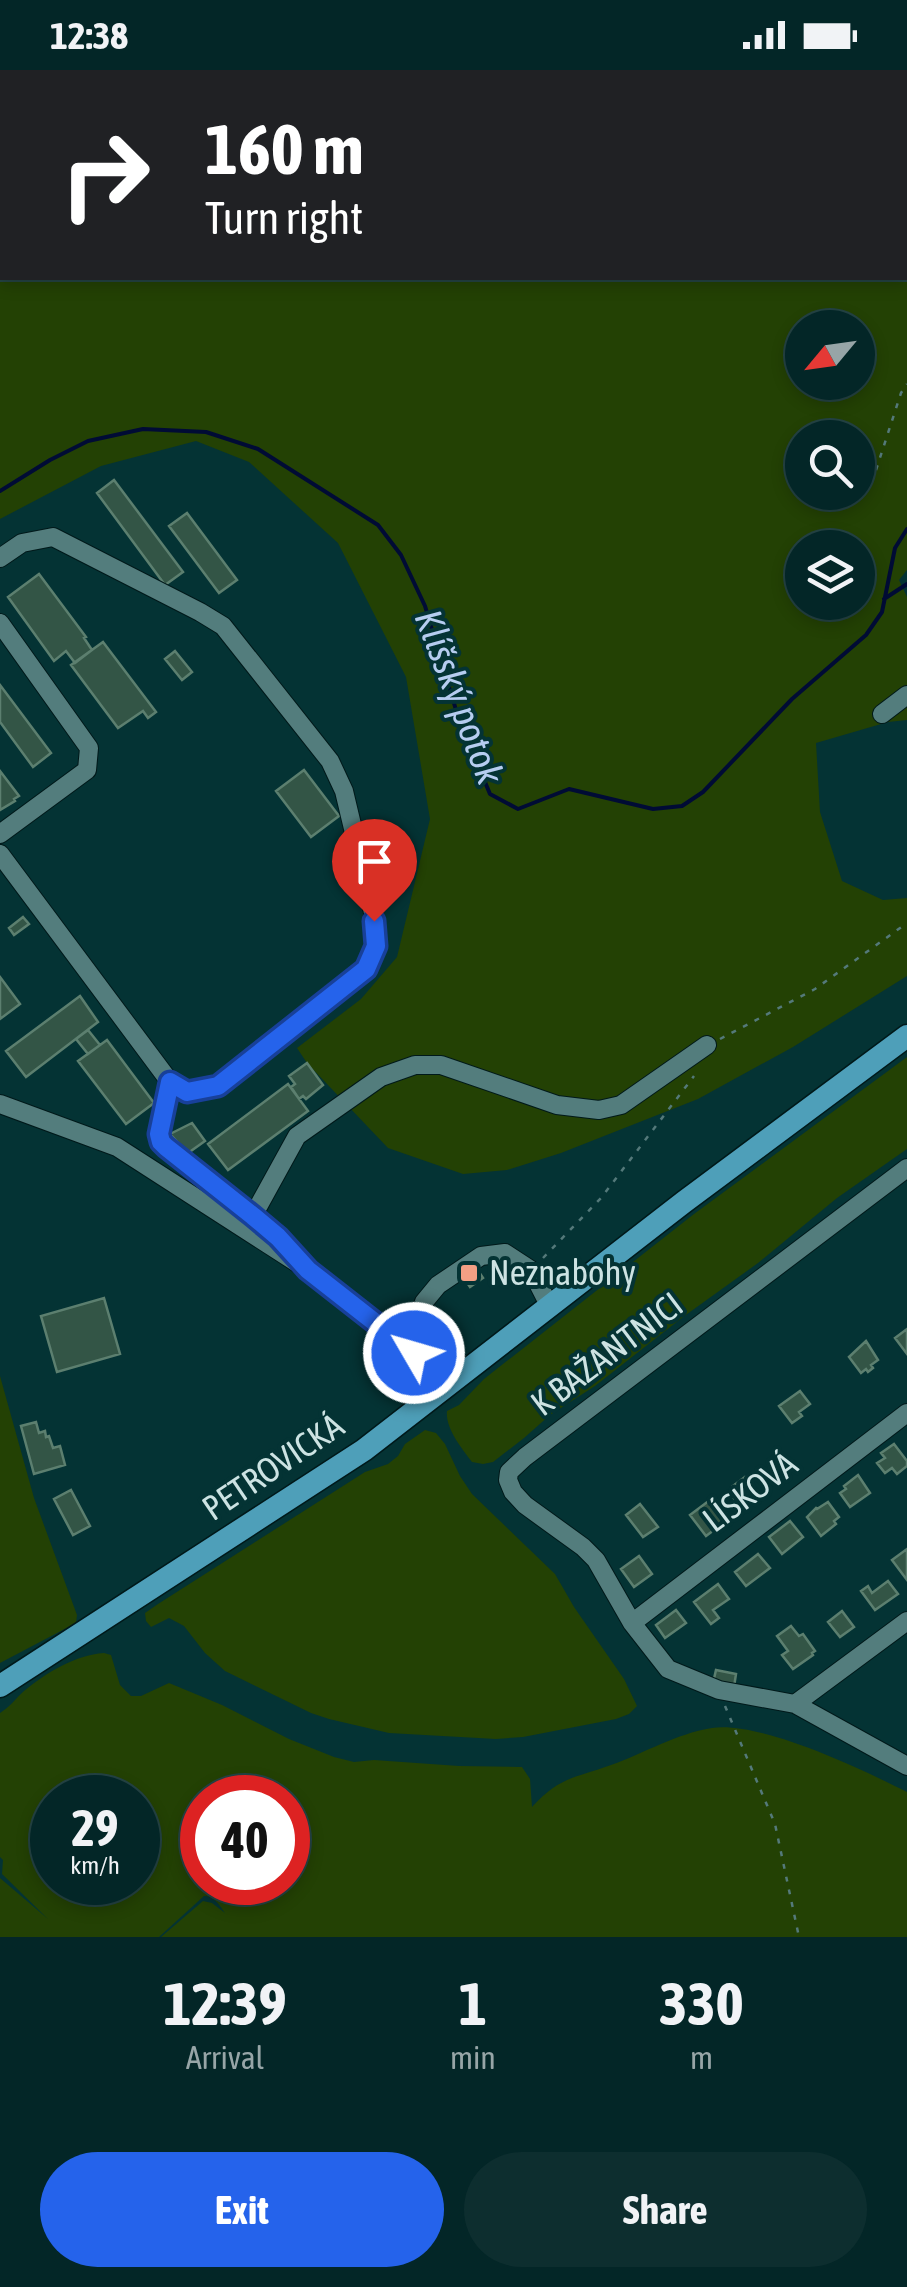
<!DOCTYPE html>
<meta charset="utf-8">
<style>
:root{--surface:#032627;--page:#0d2e2f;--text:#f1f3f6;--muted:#97a5a7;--line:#244344;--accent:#2563eb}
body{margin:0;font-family:"Asap Condensed",sans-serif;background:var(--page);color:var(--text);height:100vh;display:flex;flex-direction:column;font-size:38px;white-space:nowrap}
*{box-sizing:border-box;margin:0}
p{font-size:32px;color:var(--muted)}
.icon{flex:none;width:55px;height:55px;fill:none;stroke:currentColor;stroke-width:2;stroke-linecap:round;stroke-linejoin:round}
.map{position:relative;height:1867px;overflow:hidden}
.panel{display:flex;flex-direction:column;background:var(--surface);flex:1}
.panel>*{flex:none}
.hud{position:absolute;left:0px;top:0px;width:908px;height:210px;box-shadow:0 5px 15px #0003,0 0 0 2px var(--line);background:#202124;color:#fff;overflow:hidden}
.needle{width:65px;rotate:241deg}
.controls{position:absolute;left:785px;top:240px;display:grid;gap:20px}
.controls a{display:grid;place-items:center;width:90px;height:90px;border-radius:50%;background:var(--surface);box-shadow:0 5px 15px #0003,0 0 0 2px var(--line);font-size:50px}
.speed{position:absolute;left:30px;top:1705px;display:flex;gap:20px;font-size:50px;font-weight:700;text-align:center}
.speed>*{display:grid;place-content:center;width:130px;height:130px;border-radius:50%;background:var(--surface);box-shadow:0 5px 15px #0003,0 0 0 2px var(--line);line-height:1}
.speed small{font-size:25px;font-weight:400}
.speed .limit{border:15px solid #d22;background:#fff;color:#111}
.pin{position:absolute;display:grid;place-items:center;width:85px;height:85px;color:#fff;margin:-102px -42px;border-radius:50% 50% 50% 0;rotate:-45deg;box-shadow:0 0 10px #0007}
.pin .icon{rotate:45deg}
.me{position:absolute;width:110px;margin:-55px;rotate:308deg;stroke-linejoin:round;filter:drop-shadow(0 0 8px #0008)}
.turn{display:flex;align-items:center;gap:35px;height:210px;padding:0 40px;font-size:45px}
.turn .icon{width:130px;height:130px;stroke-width:2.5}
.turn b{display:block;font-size:70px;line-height:85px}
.eta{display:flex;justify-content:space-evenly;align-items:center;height:170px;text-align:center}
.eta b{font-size:60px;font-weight:700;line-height:70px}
.button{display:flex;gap:20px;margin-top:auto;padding:20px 40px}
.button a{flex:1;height:115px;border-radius:60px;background:var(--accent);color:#fff;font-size:40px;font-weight:700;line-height:115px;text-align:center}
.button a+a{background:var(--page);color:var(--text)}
.status{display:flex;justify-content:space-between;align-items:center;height:70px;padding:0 50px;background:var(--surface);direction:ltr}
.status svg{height:28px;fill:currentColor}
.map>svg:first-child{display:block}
</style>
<div class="status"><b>12:38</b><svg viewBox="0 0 49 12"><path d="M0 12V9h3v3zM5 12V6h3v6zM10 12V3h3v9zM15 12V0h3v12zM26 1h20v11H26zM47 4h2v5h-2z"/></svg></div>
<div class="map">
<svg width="907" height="1867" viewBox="0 0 907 1867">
<rect width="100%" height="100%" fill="#043334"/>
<path fill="#234104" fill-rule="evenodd" d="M0 0H907V500L899 510 907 527V650L888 652 816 673 820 742 842 811 883 830 907 828V906L793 977 698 1029 561 1083 507 1100 463 1104 388 1078 307 993 297 978 361 929 397 887 430 749 406 607 338 473 249 392 196 371 101 396 0 449ZM2 2H905V208H2ZM802 258H858V312H802ZM802 368H858V422H802ZM802 478H858V532H802Z
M907 987V1079L837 1128 758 1193 683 1247 595 1316 550 1345 524 1368 493 1392 483 1394 472 1392C462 1379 445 1358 447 1341L459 1335 484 1309 694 1144Z
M0 1306 34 1428 77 1545 76 1553 0 1593Z
M425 1360 436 1363 445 1374 460 1406 472 1424 555 1504 574 1537 624 1609 637 1636 629 1644 616 1649 523 1667 496 1669 389 1663 329 1649 311 1643 225 1601 205 1583 184 1556 169 1548 151 1557 146 1551 145 1543 158 1534 365 1402 388 1394 398 1386 405 1374Z
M104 1583 111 1585 120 1615 131 1626H141L169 1613 222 1635 289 1669 334 1687 354 1692 374 1690 459 1696 522 1697 530 1709 532 1737C559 1707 575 1708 611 1695 645 1683 675 1664 712 1658 761 1651 861 1699 907 1722V1867H161L203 1831 212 1833 225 1843C220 1836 214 1825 204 1826L159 1867H0V1808L48 1849 2 1804 3 1790 0 1787V1643C10 1637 16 1628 24 1621 46 1603 75 1585 104 1583ZM52 1728H138V1812H52ZM202 1728H288V1812H202Z"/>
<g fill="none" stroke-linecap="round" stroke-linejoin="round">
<path stroke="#000b35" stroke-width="4" d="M0 421 50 390 88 371 143 359 206 362 258 379 378 455 401 485 425 536 459 650 490 724 518 739 569 719 653 739 682 736 703 722 792 629 866 565 882 542 895 478 907 459
M884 529 907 514"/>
</g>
<path fill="#335546" stroke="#5c7f6f" stroke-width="2.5" d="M114 410 183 502 165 515 97 423Z
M187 443 237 510 219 523 169 456Z
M39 504 86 567 84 568 92 580 75 593 66 581 54 591 8 527Z
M103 572 156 642 148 648 143 641 118 658 71 595Z
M175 581 192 602 182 610 165 589Z
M0 615 51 683 33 697 0 652Z
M304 700 339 746 311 767 276 721Z
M0 701 19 726 14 729 15 731 0 740Z
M23 847 29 854 14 865 9 858Z
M0 907 20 934 0 949Z
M80 926 98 952 26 1007 6 981Z
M88 960 100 975 88 984 76 969Z
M107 970 154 1033 126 1054 78 991Z
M307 993 323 1015 306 1029 303 1026 299 1029 291 1017 295 1014 289 1006Z
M288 1014 308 1041 228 1100 208 1074Z
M192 1053 205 1071 188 1083 170 1064Z
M479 1202 483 1208 470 1217 466 1211Z
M104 1228 120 1284 57 1302 41 1246Z
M907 1259V1284L895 1268Z
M866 1271 878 1290 871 1295 873 1298 868 1302 866 1299 861 1303 849 1287Z
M800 1321 810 1334 799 1342 802 1346 792 1353 779 1336Z
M36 1352 39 1363 45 1361 46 1367 49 1366 53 1378 60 1376 65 1395 34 1404 21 1356Z
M894 1374 907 1391V1396L897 1404 892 1398 885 1403 877 1393 885 1388 881 1383Z
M858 1405 870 1423 850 1437 840 1423 846 1419 844 1416Z
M745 1407 761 1427 749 1436 733 1416Z
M71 1420 90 1456 73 1465 54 1429Z
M738 1421 745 1432 740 1436 732 1426Z
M714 1427 730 1448 706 1466 690 1445Z
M828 1432 839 1447 834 1451 836 1454 821 1466 807 1447 816 1438 817 1439Z
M640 1434 658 1457 643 1467 626 1445Z
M790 1451 803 1467 782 1484 769 1467Z
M907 1479V1510L892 1490Z
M758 1484 770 1498 746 1516 735 1502Z
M639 1486 652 1504 634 1517 621 1499Z
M888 1511 898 1524 875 1540 861 1521 868 1516 872 1523Z
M718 1514 729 1529 713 1540 719 1548 711 1554 694 1532Z
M676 1540 686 1553 665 1568 656 1555Z
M842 1541 854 1557 840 1567 828 1552Z
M791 1556 799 1566 803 1564 815 1581 812 1583 813 1585 793 1599 782 1585 788 1581 777 1566Z
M716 1600 736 1604 734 1617 713 1613Z"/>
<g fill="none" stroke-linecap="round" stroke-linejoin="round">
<defs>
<path id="minor" d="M0 488 22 473 53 467 200 542 223 556 330 691 344 721 375 851 376 876 367 899 219 1016 187 1022 170 1012 0 784
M0 553 89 678 87 700 0 764
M882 644 907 625
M170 1012 159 1064 161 1072 253 1146 287 1178
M0 1034 117 1077 308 1200 414 1283 445 1317
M907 1098 525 1387 509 1402 508 1410 513 1422 525 1435 583 1477 596 1490 632 1553 668 1599 719 1620 795 1634 907 1551
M253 1146 297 1066 381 1007 415 995H441L557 1035 599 1040 621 1035 707 975
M414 1283 415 1257 424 1232 438 1215 481 1186 505 1183 531 1200 550 1237
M632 1553 907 1343
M795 1634 907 1696"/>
<path id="major" d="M0 1616 364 1380 684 1132 907 966"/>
</defs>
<use href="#minor" stroke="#00191a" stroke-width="20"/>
<use href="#major" stroke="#00191a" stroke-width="25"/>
<path stroke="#54797a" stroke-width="2.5" stroke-dasharray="5 8" stroke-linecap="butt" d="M178 0 182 2
M850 0 852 2
M56 2 59 0
M0 52 2 50
M905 56 907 57
M876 400 901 323 907 314
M720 969 815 919 907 853
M543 1188 601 1128 694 1006
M725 1636 775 1754 799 1867"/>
<use href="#minor" stroke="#537d7d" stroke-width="18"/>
<use href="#major" stroke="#4e9fb9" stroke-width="22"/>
</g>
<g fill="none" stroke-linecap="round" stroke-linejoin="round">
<defs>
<path id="route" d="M374 851 376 876 366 899 218 1016 187 1022 170 1012 159 1064 161 1072 166 1077 253 1146 278 1167 308 1200 414 1283"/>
</defs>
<use href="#route" stroke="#184099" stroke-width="25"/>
<use href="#route" stroke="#2563eb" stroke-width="18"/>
</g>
<rect fill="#f39f84" stroke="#043334" stroke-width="4" x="459" y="1193" width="20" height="20" rx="5"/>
<g text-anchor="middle" stroke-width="8" stroke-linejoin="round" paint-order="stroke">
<g font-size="35" fill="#cde3e3" stroke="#043334" text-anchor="start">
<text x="489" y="1215">Neznabohy</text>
</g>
<g font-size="35" fill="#cde3e3" stroke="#043334">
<text transform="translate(607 1284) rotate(-37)" y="12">K BAŽANTNICI</text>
<text transform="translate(273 1397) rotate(-34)" y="12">PETROVICKÁ</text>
<text transform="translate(750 1422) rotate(-37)" y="12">LÍSKOVÁ</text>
</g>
<g font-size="38" font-style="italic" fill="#b6cdf0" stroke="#043334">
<text transform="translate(459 627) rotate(69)" y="13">Klíšský potok</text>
</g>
</g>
</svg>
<div class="controls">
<a><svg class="needle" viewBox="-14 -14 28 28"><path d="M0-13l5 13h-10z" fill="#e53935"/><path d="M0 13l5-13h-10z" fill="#97a5a7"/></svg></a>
<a><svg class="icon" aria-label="search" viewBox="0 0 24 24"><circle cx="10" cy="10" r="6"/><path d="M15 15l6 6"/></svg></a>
<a><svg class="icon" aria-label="layers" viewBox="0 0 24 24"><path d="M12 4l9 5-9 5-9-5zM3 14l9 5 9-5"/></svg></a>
</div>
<div class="speed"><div>29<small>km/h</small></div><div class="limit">40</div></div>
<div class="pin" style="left:374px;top:851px;background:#d93025"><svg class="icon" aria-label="arrive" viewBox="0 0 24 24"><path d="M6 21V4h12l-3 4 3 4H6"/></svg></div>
<svg class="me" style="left:414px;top:1283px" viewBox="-20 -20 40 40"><circle r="17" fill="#2563eb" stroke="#fff" stroke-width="3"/><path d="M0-11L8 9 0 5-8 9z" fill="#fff"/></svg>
<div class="hud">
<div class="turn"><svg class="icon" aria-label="right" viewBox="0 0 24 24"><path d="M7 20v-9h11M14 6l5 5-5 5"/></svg><div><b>160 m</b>Turn right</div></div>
</div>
</div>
<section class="panel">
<div class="eta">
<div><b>12:39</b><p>Arrival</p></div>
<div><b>1</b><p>min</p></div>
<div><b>330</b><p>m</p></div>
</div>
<div class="button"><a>Exit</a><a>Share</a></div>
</section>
